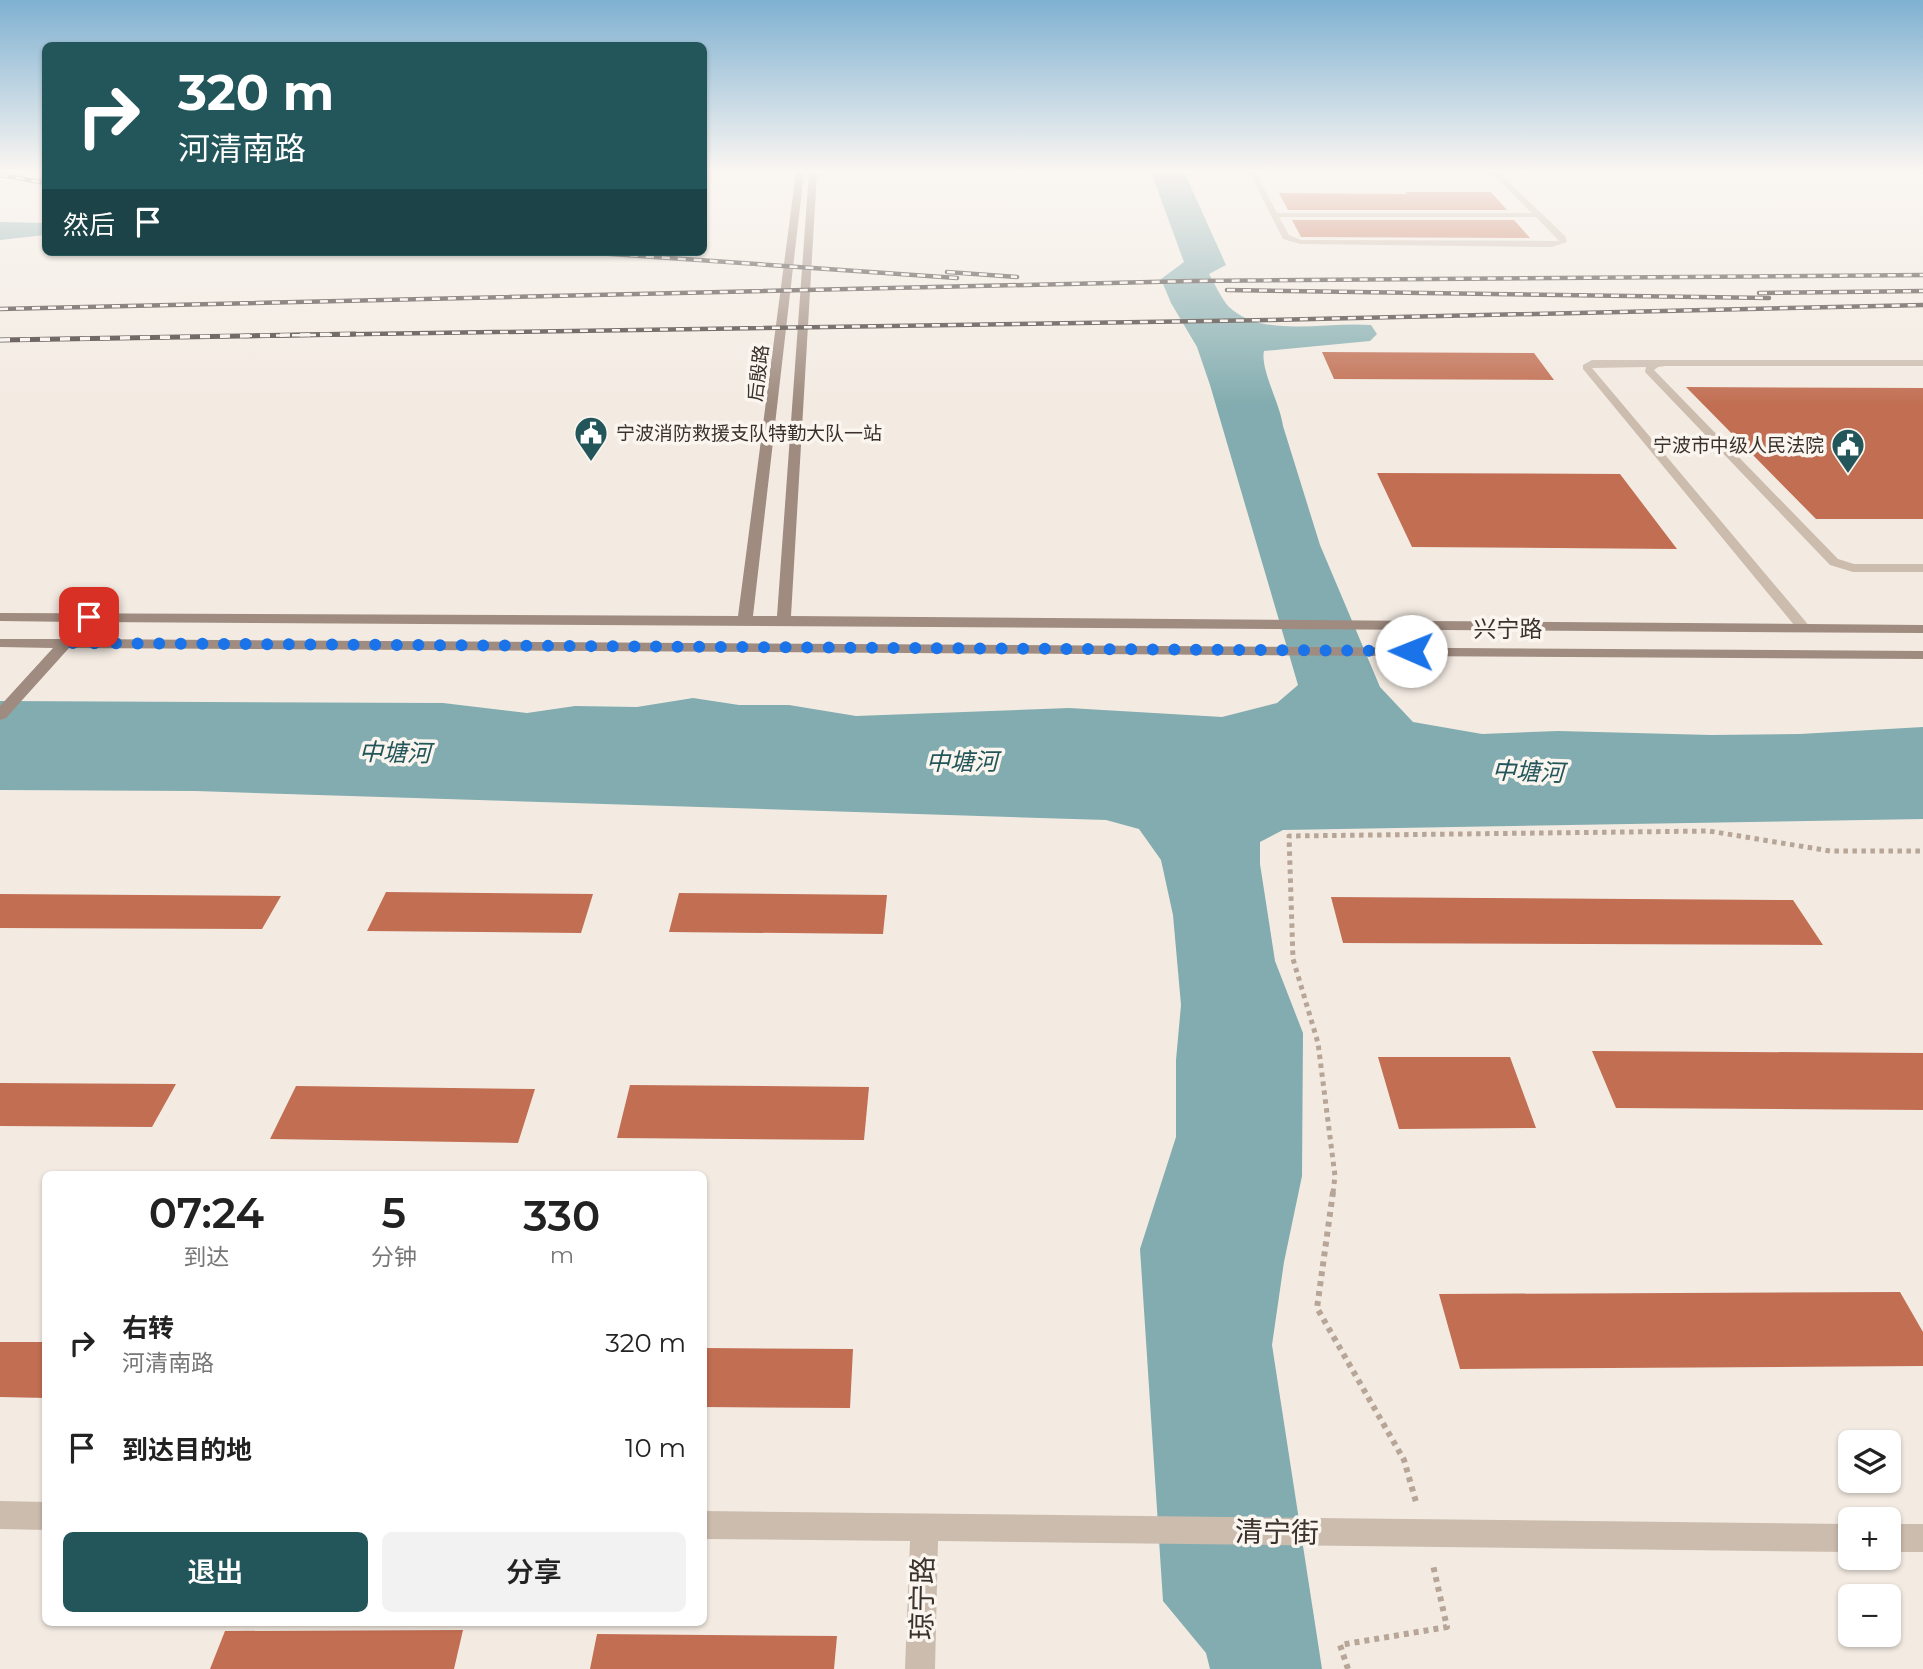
<!DOCTYPE html>
<html lang="zh">
<meta charset="utf-8">
<style>
:root{--surface:#fff;--page:#f2f2f2;--text:#222;--muted:#767676;--accent:#23565a}
body{margin:0;font-family:Montserrat,"Noto Sans SC",sans-serif;background:var(--page);color:var(--text);height:100vh;display:flex;flex-direction:column;font-size:26px;white-space:nowrap}
*{box-sizing:border-box;margin:0}
p{font-size:23px;color:var(--muted)}
.icon{flex:none;width:38px;height:38px;fill:none;stroke:currentColor;stroke-width:2;stroke-linecap:round;stroke-linejoin:round}
.map{position:relative;flex:1;overflow:hidden}
.details{position:absolute;left:42px;top:1171px;width:665px;height:455px;display:flex;flex-direction:column;background:var(--surface);border-radius:10px;box-shadow:0 2px 5px #0004}
.details>*{flex:none}
.banner{position:absolute;left:42px;top:42px;width:665px;height:214px;border-radius:10px;box-shadow:0 2px 5px #0004;background:#23565a;color:#fff;overflow:hidden}
.buttons{position:absolute;left:1838px;top:1430px;display:grid;gap:14px}
.buttons a{display:grid;place-items:center;width:63px;height:63px;border-radius:10px;background:var(--surface);box-shadow:0 2px 5px #0004;font-size:35px}
.pin{position:absolute;display:grid;place-items:center;width:60px;height:60px;color:#fff;margin:-30px;border-radius:14px;box-shadow:0 4px 10px #0006}
.me{position:absolute;width:77px;margin:-38px;rotate:271deg;stroke-linejoin:round;filter:drop-shadow(0 0 5px #0008)}
.turn{display:flex;align-items:center;gap:24px;height:147px;padding:0 21px;font-size:32px}
.turn .icon{width:91px;height:91px;stroke-width:2.5}
.turn b{display:block;font-size:49px;line-height:60px}
.then{display:flex;align-items:center;height:66px;padding:0 21px;background:#0003;gap:14px;font-size:26px}
.eta{display:flex;justify-content:space-evenly;align-items:center;height:119px;text-align:center}
.eta b{font-size:42px;font-weight:600;line-height:49px}
.button{display:flex;gap:14px;margin-top:auto;padding:14px 21px}
.button a{flex:1;height:80px;border-radius:10px;background:var(--accent);color:#fff;font-size:28px;font-weight:600;line-height:80px;text-align:center}
.button a+a{background:var(--page);color:var(--text)}
ul{padding:0;list-style:none}
li{display:flex;align-items:center;gap:21px;height:105px;padding:0 21px}
li div{flex:1}
li b{display:block;font-size:26px}
li em{font-style:normal}
.map>svg:first-child{display:block}
</style>
<div class="map">
<svg width="1923" height="1669" viewBox="0 0 1923 1669">
<rect width="100%" height="100%" fill="#f3ebe2"/>
<path fill="#82acaf" d="M1151 172H1183L1186 176 1226 265 1209 274C1215 284 1221 298 1229 307 1263 339 1327 321 1371 325L1377 334 1370 341 1264 351C1260 369 1280 403 1283 426L1320 545 1380 687 1413 722 1482 734 1558 731 1711 735 1800 734 1923 727V819L1283 830 1260 842V864L1275 961 1303 1033 1302 1176 1284 1262 1272 1345 1322 1669H1210L1206 1653 1163 1601 1140 1249 1176 1137V1060L1181 1005 1173 915 1161 860 1139 829 1106 820 195 791 0 790V701L443 703 527 713 575 706 637 707 693 698 739 705H789L856 716 1069 708 1222 717 1277 703 1298 685 1210 385 1197 347 1171 303 1161 279 1184 262Z
M0 222 45 223V235L0 240Z"/>
<path fill="#c16e52" d="M1405 192H1491L1507 210H1288L1279 193 1407 194Z
M1292 220H1514L1530 238 1301 237Z
M1322 352 1534 353 1554 380 1334 379Z
M1686 387 1923 388V519H1816Z
M1377 473 1620 474 1677 549 1412 547Z
M386 892 593 894 581 933 367 931Z
M679 893 887 895 883 934 669 932Z
M0 894 281 896 262 929 0 928Z
M1331 897 1793 900 1823 945 1343 943Z
M1592 1051 1923 1053V1110L1616 1108Z
M1378 1057H1510L1536 1128 1399 1129Z
M0 1083 176 1084 152 1127 0 1126Z
M630 1085 869 1087 864 1140 617 1138Z
M296 1086 535 1089 518 1143 270 1139Z
M1900 1292 1923 1332V1366L1460 1369 1439 1294Z
M0 1342H46V1398L0 1397Z
M704 1348 853 1349 850 1408 704 1407Z
M463 1630 454 1669H210L225 1631Z
M597 1634 837 1636 834 1669H590Z"/>
<g fill="none" stroke-linecap="round" stroke-linejoin="round">
<path stroke="#b7a698" stroke-width="5" stroke-dasharray="4.5 4.5" stroke-linecap="butt" d="M1333 1193 1335 1176 1318 1043 1293 959 1289 836 1709 831 1830 851H1923"/>
<path stroke="#b7a698" stroke-width="6" stroke-dasharray="5 5" stroke-linecap="butt" d="M1333 1192 1317 1308 1404 1460 1416 1502
M1348 1669 1340 1645 1447 1627 1433 1565"/>
<path fill="#cbbcae" fill-rule="evenodd" d="M1249 172H1255L1277 213H1532L1490 172H1498L1565 236 1567 242 1552 247 1300 244 1283 239ZM1279 217H1536L1559 241 1301 240 1289 235Z
M1592 360H1923V366H1666L1658 367 1654 370 1838 559 1854 564H1923V572H1853L1830 565 1645 372 1646 367 1592 368 1811 628 1809 631H1799L1583 369V365Z"/>
<path fill="#cbbcae" fill-rule="evenodd" d="M0 1501 46 1502V1530L0 1529Z
M704 1511 1850 1524V1552L938 1541 935 1669H905L910 1541 704 1539Z
M1888 1524H1923V1552H1888Z"/>
<path fill="#9f8b7f" fill-rule="evenodd" d="M796 172H804L753 616H777L809 172H817L791 616 1923 625V633L93 622 77 639 1923 651V659L69 648 6 718 0 720V706L53 648 0 647V639H61L77 622 0 621V613L738 616Z"/>
<defs>
<path id="rail-far1" d="M0 175 46 183
M582 252 957 278
M947 272 1017 277
M1227 290 1769 298
M1759 293 1923 291
M0 309 1192 281 1923 275
M244 336 1269 320 1923 305"/>
<path id="rail" d="M0 340 355 334"/>
</defs>
<use href="#rail-far1" stroke="#3a302c" stroke-width="4.5"/>
<use href="#rail" stroke="#3a302c" stroke-width="5"/>
<use href="#rail-far1" stroke="#faf5ef" stroke-width="2.5" stroke-dasharray="8" stroke-linecap="butt"/>
<use href="#rail" stroke="#faf5ef" stroke-width="3.5" stroke-dasharray="10" stroke-linecap="butt"/>
</g>
<linearGradient id="sky" x2="0" y2="1"><stop stop-color="#7fb1d1"/><stop offset="0.42" stop-color="#faf6f2"/><stop offset="1" stop-color="#faf6f2" stop-opacity="0"/></linearGradient>
<rect width="1923" height="406" fill="url(#sky)"/>
<g fill="none" stroke-linecap="round" stroke-linejoin="round">
<path stroke="#1a73e8" stroke-width="12" stroke-dasharray="0 21.6" d="M89 617 65 643 1411 651"/>
</g>
<defs>
<symbol id="civic-pin" viewBox="-11 -11 22 30"><path d="M0 17L-7.5 6A9.5 9.5 0 1 1 7.5 6Z" fill="#23565a" stroke="#faf5ef"/><path d="M-.6-6.5H3V-4.5H.6V-3L4-1V1h2V6H-6V1h2V-1L-.6-3ZM-1.2 2.5V6h2.4V2.5Z" fill="#fff"/></symbol>
</defs>
<g fill-rule="evenodd">
<use href="#civic-pin" x="572" y="414" width="38" height="52"/>
<use href="#civic-pin" x="1829" y="426" width="38" height="52"/>
</g>
<g text-anchor="middle" stroke-width="7" stroke-linejoin="round" paint-order="stroke">
<g font-size="19" fill="#3a302c" stroke="#faf5ef">
<text transform="translate(758 373) rotate(-83)" y="7">后殷路</text>
</g>
<g font-size="19" fill="#3a302c" stroke="#faf5ef" text-anchor="start">
<text x="616" y="440">宁波消防救援支队特勤大队一站</text>
<text x="1824" y="452" text-anchor="end">宁波市中级人民法院</text>
</g>
<g font-size="23" fill="#3a302c" stroke="#faf5ef">
<text x="1508" y="637">兴宁路</text>
</g>
<g font-size="24" font-style="italic" fill="#23565a" stroke="#faf5ef">
<text transform="translate(395 753) rotate(1)" y="8">中塘河</text>
<text x="962" y="770">中塘河</text>
<text transform="translate(1528 772) rotate(2)" y="8">中塘河</text>
</g>
<g font-size="28" fill="#3a302c" stroke="#faf5ef">
<text transform="translate(1277 1532) rotate(1)" y="10">清宁街</text>
<text transform="translate(922 1598) rotate(-89)" y="10">琼宁路</text>
</g>
</g>
</svg>
<div class="buttons">
<a><svg class="icon" aria-label="layers" viewBox="0 0 24 24"><path d="M12 4l9 5-9 5-9-5zM3 14l9 5 9-5"/></svg></a>
<a>+</a>
<a>−</a>
</div>
<div class="pin" style="left:89px;top:617px;background:#d93025"><svg class="icon" aria-label="arrive" viewBox="0 0 24 24"><path d="M6 21V4h12l-3 4 3 4H6"/></svg></div>
<svg class="me" style="left:1411px;top:651px" viewBox="-20 -20 40 40"><circle r="19" fill="#fff"/><path d="M0-13L10 11 0 6-10 11z" fill="#1a73e8"/></svg>
<div class="banner">
<div class="turn"><svg class="icon" aria-label="right" viewBox="0 0 24 24"><path d="M7 20v-9h11M14 6l5 5-5 5"/></svg><div><b>320 m</b>河清南路</div></div>
<div class="then">然后<svg class="icon" aria-label="arrive" viewBox="0 0 24 24"><path d="M6 21V4h12l-3 4 3 4H6"/></svg></div>
</div>
<section class="details">
<div class="eta">
<div><b>07:24</b><p>到达</p></div>
<div><b>5</b><p>分钟</p></div>
<div><b>330</b><p>m</p></div>
</div>
<ul>
<li><svg class="icon" aria-label="right" viewBox="0 0 24 24"><path d="M7 20v-9h11M14 6l5 5-5 5"/></svg><div><b>右转</b><p>河清南路</p></div><em>320 m</em></li>
<li><svg class="icon" aria-label="arrive" viewBox="0 0 24 24"><path d="M6 21V4h12l-3 4 3 4H6"/></svg><div><b>到达目的地</b></div><em>10 m</em></li>
</ul>
<div class="button"><a>退出</a><a>分享</a></div>
</section>
</div>
